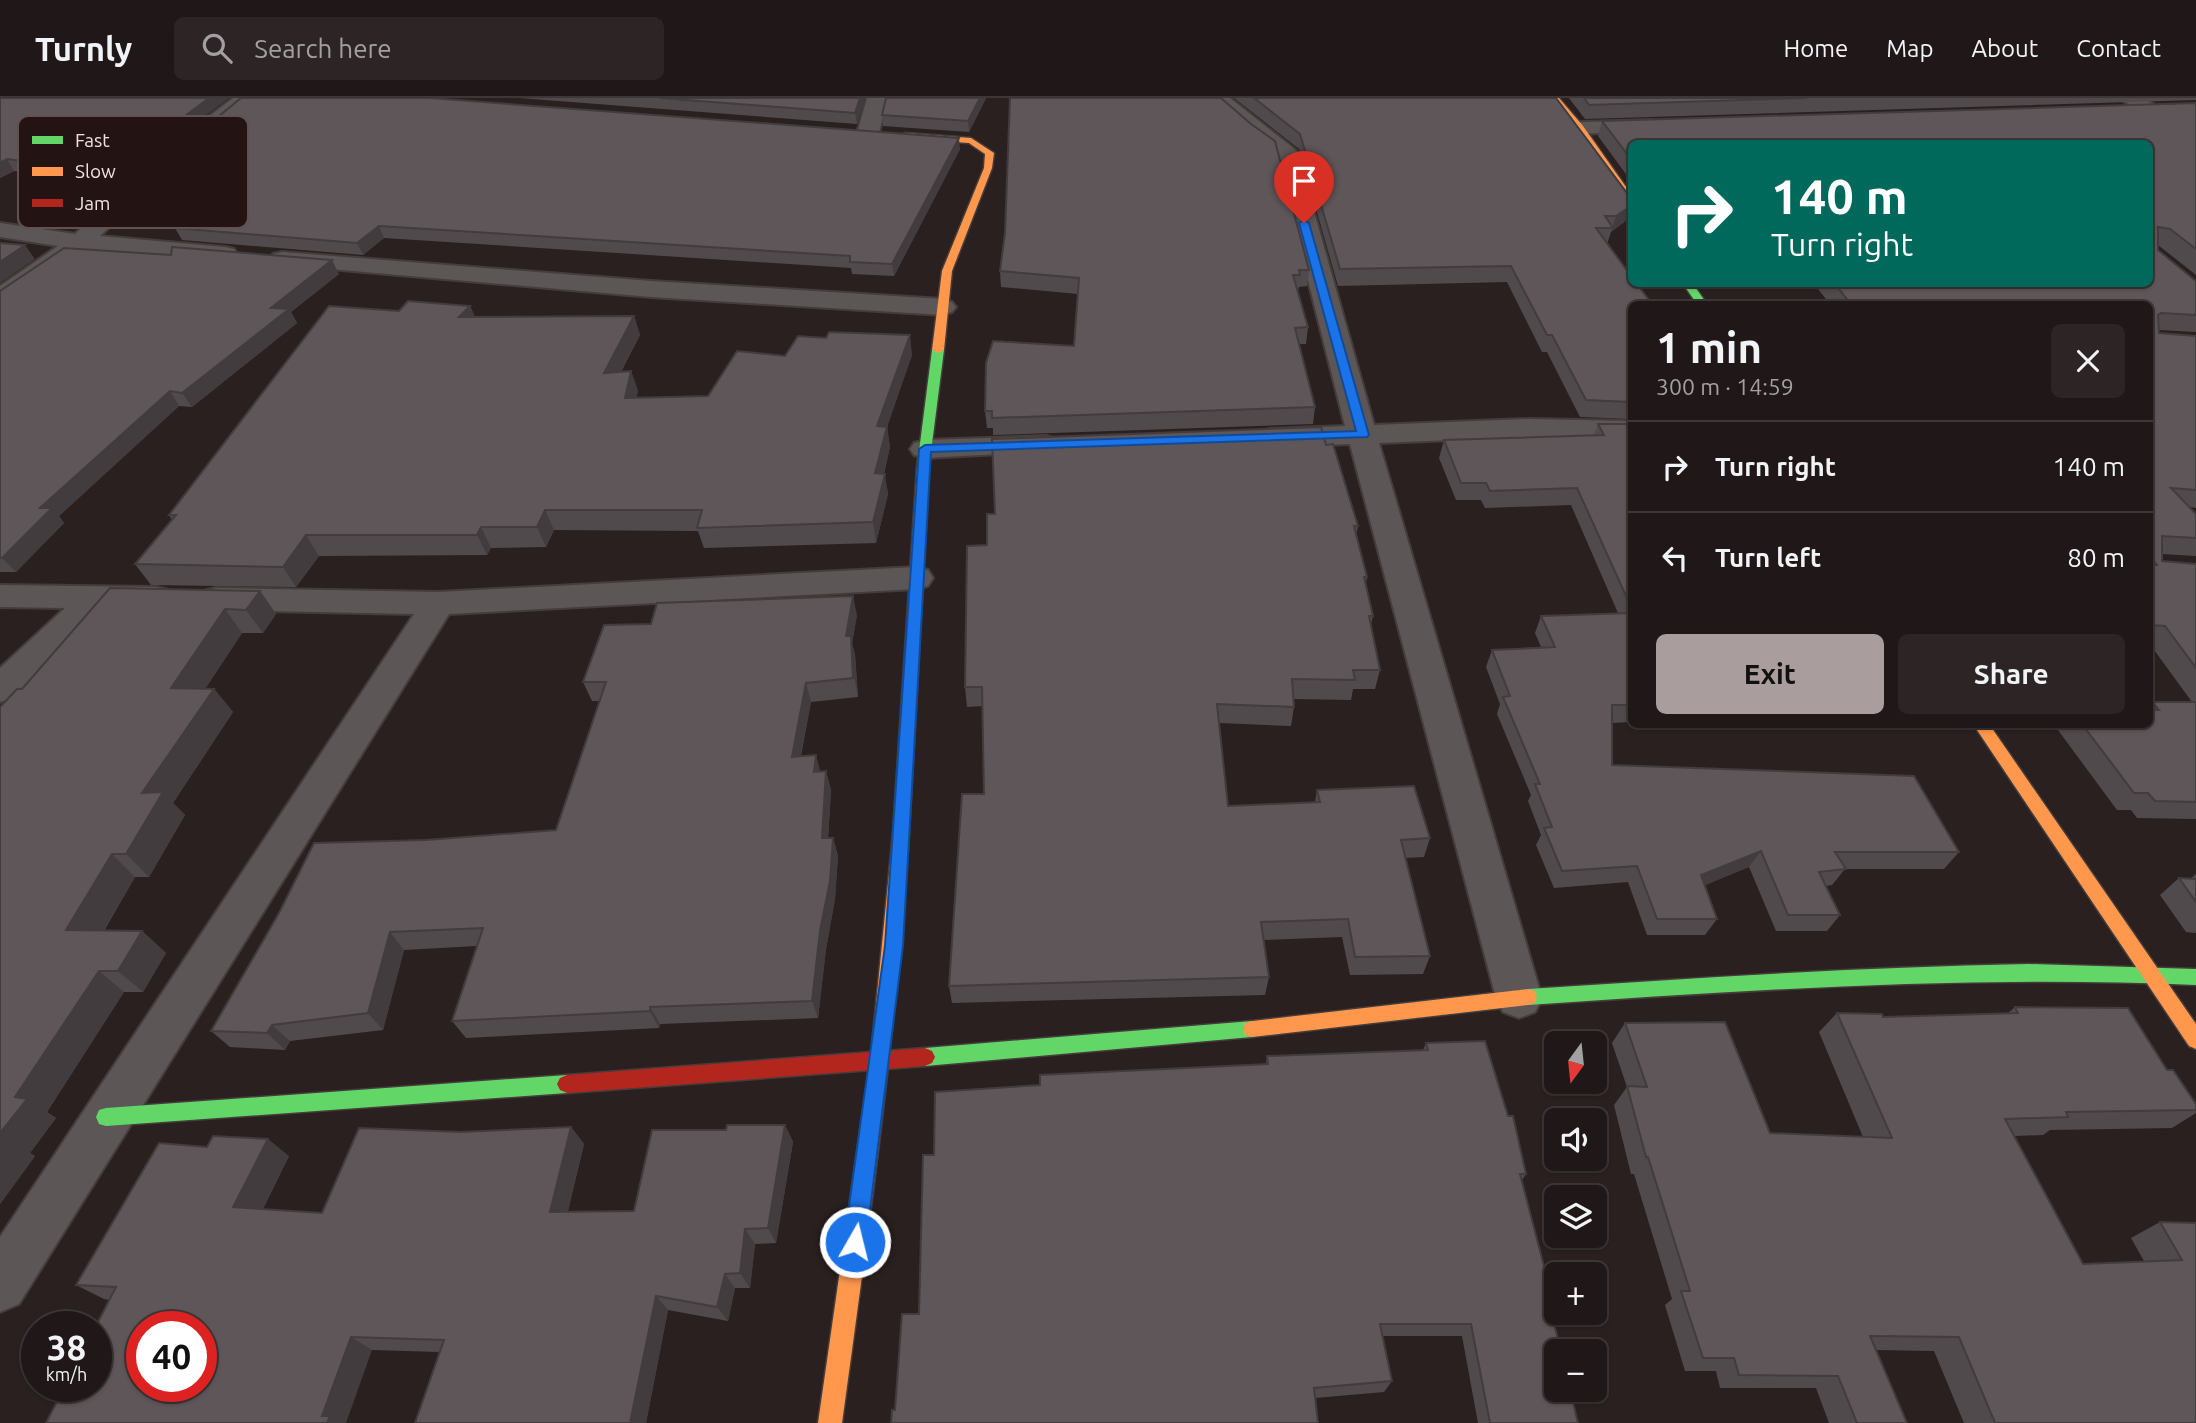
<!DOCTYPE html>
<meta charset="utf-8">
<style>
:root{--surface:#201818;--page:#2d2525;--text:#f1f3f6;--muted:#a2a0a2;--line:#3d3737;--accent:#a99d9d}
body{margin:0;font-family:Ubuntu,sans-serif;background:var(--page);color:var(--text);height:100vh;display:flex;flex-direction:column;font-size:26px;white-space:nowrap}
*{box-sizing:border-box;margin:0}
p{font-size:23px;color:var(--muted)}
.icon{flex:none;width:38px;height:38px;fill:none;stroke:currentColor;stroke-width:2;stroke-linecap:round;stroke-linejoin:round}
.map{position:relative;flex:1;overflow:hidden}
.side{position:absolute;left:1628px;top:203px;width:525px;height:427px;display:flex;flex-direction:column;background:var(--surface);border-radius:10px;box-shadow:0 2px 5px #0004,0 0 0 2px var(--line)}
.side>*{flex:none}
.banner{position:absolute;left:1628px;top:42px;width:525px;height:147px;border-radius:10px;box-shadow:0 2px 5px #0004,0 0 0 2px var(--line);background:#00695c;color:#fff;overflow:hidden}
.needle{width:46px;rotate:195deg}
.buttons{position:absolute;left:1544px;top:933px;display:grid;gap:14px}
.buttons a{display:grid;place-items:center;width:63px;height:63px;border-radius:10px;background:var(--surface);box-shadow:0 2px 5px #0004,0 0 0 2px var(--line);font-size:35px}
.speed{position:absolute;left:21px;top:1213px;display:flex;gap:14px;font-size:35px;font-weight:700;text-align:center}
.speed>*{display:grid;place-content:center;width:91px;height:91px;border-radius:50%;background:var(--surface);box-shadow:0 2px 5px #0004,0 0 0 2px var(--line);line-height:1}
.speed small{font-size:18px;font-weight:400}
.speed .limit{border:10px solid #d22;background:#fff;color:#111}
.pin{position:absolute;display:grid;place-items:center;width:60px;height:60px;color:#fff;margin:-72px -30px;border-radius:50% 50% 50% 0;rotate:-45deg;box-shadow:0 0 7px #0007}
.pin .icon{rotate:45deg}
.me{position:absolute;width:77px;margin:-38px;rotate:8deg;stroke-linejoin:round;filter:drop-shadow(0 0 5px #0008)}
.turn{display:flex;align-items:center;gap:24px;height:147px;padding:0 28px;font-size:32px}
.turn .icon{width:91px;height:91px;stroke-width:2.5}
.turn b{display:block;font-size:49px;line-height:60px}
.round{display:grid;place-items:center;flex:none;width:74px;height:74px;border-radius:10px;background:var(--page)}
.headline{display:flex;align-items:center;justify-content:space-between;height:119px;padding:0 28px}
h1{font-size:42px;font-weight:700;line-height:52px}
.primary-button{display:flex;gap:14px;margin-top:auto;padding:14px 28px}
.primary-button a{flex:1;height:80px;border-radius:10px;background:var(--accent);color:#111;font-size:28px;font-weight:700;line-height:80px;text-align:center}
.primary-button a+a{background:var(--page);color:var(--text)}
ul{padding:0;list-style:none}
li{display:flex;align-items:center;gap:21px;height:91px;padding:0 28px;border-top:2px solid var(--line)}
li div{flex:1}
li b{display:block;font-size:26px}
li em{font-style:normal}
header{display:flex;align-items:center;gap:42px;box-sizing:border-box;height:98px;padding:0 35px;background:var(--surface);border-bottom:2px solid var(--line)}
header strong{font-size:33px}
nav{display:flex;gap:38px;margin-inline-start:auto;font-size:24px}
.search{width:490px;height:63px;background:var(--page);display:flex;align-items:center;gap:18px;box-sizing:border-box;padding:0 24px;border-radius:10px;color:var(--muted);font-size:26px}
.map>svg:first-child{display:block}
</style>
<header>
<strong>Turnly</strong>
<div class="search"><svg class="icon" aria-label="search" viewBox="0 0 24 24"><circle cx="10" cy="10" r="6"/><path d="M15 15l6 6"/></svg>Search here</div>
<nav><a>Home</a><a>Map</a><a>About</a><a>Contact</a></nav>
</header>
<div class="map">
<svg width="2196" height="1325" viewBox="0 0 2196 1325">
<rect width="100%" height="100%" fill="#2a2020"/>
<g fill="none" stroke-linecap="round" stroke-linejoin="round">
<defs>
<path id="street" d="M233 0H256L173 68 100 138 225 149 234 151 237 156 234 161 225 163 85 152 9 205 0 208V188L58 148 0 139V125L75 136 157 58Z
M867 0H887L879 35 875 39H861L857 35Z
M1208 0H1230L1297 53 1374 327 1529 321 1631 323V341L1529 339 1379 345 1542 900 1535 914 1519 920 1503 914 1496 900 1350 346 1270 349 1260 346 1255 340 1260 334 1270 331 1345 328 1276 56 1251 39Z
M2119 0H2143L2196 32V47L2189 45Z
M1652 22 1659 24 1662 28 1659 32 1580 36 1573 34 1570 30 1573 26 1580 24Z
M282 154 651 183 943 201 952 204 956 209 952 214 943 217 651 199 273 166 270 161 273 156Z
M1046 338 1057 341 1061 347 1057 353 925 360 914 357 910 351 914 345 925 342Z
M916 469 928 472 933 480 928 488 916 491 449 516 19 1206 0 1214V1139L414 516 216 512 204 509 199 501 204 493 216 490 439 494Z
M0 487 156 489 168 492 173 500 168 508 156 511H106L13 600 0 604V570L65 510 0 509Z"/>
<path id="fast" d="M1683 186H1693L1707 206H1697Z
M938 249 944 252 929 369 909 735 907 740H895L893 735 917 369 932 252Z
M2029 866 2196 871V887C1973 877 1751 892 1528 907L1521 905 1519 899 1521 893 1528 891C1695 880 1861 869 2029 866Z
M1252 923 1259 925 1261 931 1259 937 1252 939 925 968 918 965 915 959 918 953 925 950Z
M567 977 574 980 577 986 574 992 567 995 106 1028 99 1026 96 1019 99 1012 106 1010Z"/>
<path id="slow" d="M1551 0H1559L1583 28 1631 96V106L1628 105 1577 32Z
M905 35 971 40 994 55 992 70 952 173 944 252 938 255 932 252 942 173 984 70 985 56 969 45 902 40 901 38Z
M1973 626H1989L2196 926V951L2189 948Z
M901 728 907 730 909 735C896 933 869 1129 842 1325H818L871 957 893 735 895 730Z
M1528 891 1535 893 1537 899 1535 905 1528 907 1252 939 1245 937 1243 931 1245 925 1252 923Z"/>
<path id="jam" d="M925 950 932 953 935 959 932 965 925 968 567 995 560 992 557 986 560 980 567 977Z"/>
</defs>
<use href="#street" stroke="#453c3c" stroke-width="4"/>
<use href="#fast" stroke="#453c3c" stroke-width="3"/>
<use href="#slow" stroke="#453c3c" stroke-width="3"/>
<use href="#jam" stroke="#453c3c" stroke-width="3"/>
<use href="#street" fill="#5c5756" fill-rule="evenodd"/>
<use href="#fast" fill="#63d668" fill-rule="evenodd"/>
<use href="#slow" fill="#ff974d" fill-rule="evenodd"/>
<use href="#jam" fill="#b3261e" fill-rule="evenodd"/>
</g>
<path fill="#514a4c" d="M0 0 155 56 137 73 56 65 37 75 14 73 0 80Z
M519 0H865L857 26Z
M886 0H986L969 34 883 28 882 17Z
M1234 0H1556L1627 95 1631 96V119L1611 134 1607 146 1631 206V321L1580 319 1547 254H1542L1507 184 1338 188 1299 51Z
M1569 0H2196V2L1585 21Z
M2196 5V177L2158 147V152L2196 183V234L2159 232V235L2196 238V410L2190 409 2196 416V458L2162 456V463L2196 466V721L2137 720 2131 712H2117L2055 628 2056 626H2149V607L2152 604H2192L2149 545V206H1830L1814 186H2149L1631 46V83L1598 38 1602 23Z
M960 51 894 178 852 176 851 170 384 140 363 157 182 142 175 130 177 110 152 107 145 96 172 76H168L162 65Z
M1005 135 1309 172 1307 188 1299 189 1298 193 1308 229 1306 246H1299L1315 309 1313 326 993 337V330H987L985 313 1074 248 1078 196 1001 189 1000 173Z
M339 176 291 214 297 225 192 309 179 308 59 418 64 425 16 474H0V193Z
M470 208 475 219 634 218 640 237 621 274 631 273 638 293 636 300 708 298 785 258 912 257 887 329 890 349 884 376 888 396 876 445 704 450 698 433 554 432 546 449 491 450 487 457 319 458 296 489 151 487 135 466 172 422 169 417 399 213Z
M1598 326H1631V624L1612 625V667L1959 754 1944 771H1845L1832 787 1826 788 1840 817 1827 833H1776L1749 769 1705 787 1717 821 1705 837H1647L1628 784 1554 790 1536 747 1541 737 1528 703 1531 697 1497 616 1500 606 1486 569 1492 552 1541 549 1535 535 1541 518 1618 515 1571 407 1485 410 1481 402H1456L1439 360 1444 342 1594 337Z
M1326 347 1358 428 1356 438 1367 479 1366 485 1373 518 1371 526 1380 572 1375 591H1353L1351 602 1294 601V609L1291 628 1219 625 1228 708 1315 704 1317 692 1430 740 1424 759 1405 760 1430 858 1423 876 1350 877 1342 839 1263 842 1269 879 1265 897 952 905 949 888 984 696 983 608 967 609 965 589 987 447 995 416Z
M260 493 276 516 263 535H242L205 591H214L233 614 173 705 185 717 149 779H135L104 833H142L166 855 143 894H124L47 1014 56 1020 30 1055 35 1058 0 1106V609L22 591Z
M857 517 852 545 855 557 858 599 811 604 801 658 820 673H826L831 692 828 740H833L838 758 835 801 826 851 818 920 660 926 659 930 466 940 452 923 477 848 404 852 383 932 290 943 285 952 230 949 211 933 426 742 556 732 600 603H592L583 584 651 526Z
M2196 776V835L2186 834 2160 797 2179 780 2190 781Z
M2015 909 2167 972 2196 1006V1015L2172 1030 2050 1032 2043 1037 2014 1038 2083 1166 2144 1163 2131 1140 2160 1124 2196 1125V1325H1964L1934 1253 1876 1252 1907 1325H1829L1816 1290H1720L1716 1273H1685L1665 1207 1672 1201 1634 1076H1631L1614 1007 1627 989 1612 945 1625 925 1770 1035 1863 1039 1819 934 1837 915 1883 919 2007 916Z
M1426 945 1508 1018 1526 1076 1522 1082 1558 1222 1554 1225 1578 1325H1478L1462 1238H1382L1392 1283 1384 1294 1315 1300 895 1312 919 1216 1040 987 1266 966 1267 958 1423 952Z
M785 1027 793 1044 776 1145 755 1146 750 1190H735L728 1223 668 1212 646 1325H415L439 1254 372 1252 104 1201 76 1187 289 1058 263 1111 322 1115 461 1034 571 1029 584 1046 568 1113H634L726 1032Z"/>
<path fill="#423c3e" d="M209 0H229L155 56 137 73 131 62 149 45Z
M860 0H865L857 26 855 15Z
M980 0H986L969 34 968 23Z
M959 40 960 51 894 178 892 166Z
M49 54 56 65 37 75 30 64Z
M7 61 14 73 0 80V65Z
M1631 108V119L1611 134 1616 118Z
M379 128 384 140 363 157 357 145Z
M25 147 35 161 0 185V164Z
M332 162 339 176 291 214 297 225 192 309 182 295 271 210Z
M470 208 478 227 459 219Z
M634 218 640 237 610 295 604 275Z
M910 237 912 257 880 348 877 328Z
M631 273 638 293 631 320 625 300Z
M170 293 179 308 59 418 64 425 16 474 2 460 40 410Z
M887 329 890 349 879 396 875 375Z
M885 376 888 396 876 445 873 424Z
M545 412 554 432 546 449 537 429Z
M481 429 491 450 487 457 477 437Z
M306 437 319 458 296 489 283 469Z
M260 493 276 516 263 535 246 512Z
M853 498 857 517 852 545 855 557 858 599 846 538Z
M225 511 242 535 190 614 171 590Z
M806 585 811 604 797 677 792 659Z
M214 591 233 614 173 705 185 717 149 779 126 756 142 695Z
M816 657 821 676 814 674Z
M826 673 831 692 827 759 822 740Z
M833 740 838 758 835 801 826 851 818 920 812 903 820 833Z
M1761 753 1749 769 1691 793 1701 777Z
M112 756 135 779 91 854 66 832Z
M142 833 166 855 143 894 118 873Z
M390 834 404 852 383 932 368 915Z
M99 873 124 894 47 1014 56 1020 30 1055 35 1058 0 1106V1035L15 999Z
M650 909 660 926 659 930 650 913Z
M272 927 290 943 285 952 267 935Z
M785 1027 793 1044 776 1145 768 1130Z
M571 1029 584 1046 564 1129 550 1114Z
M268 1041 289 1058 256 1125 233 1109Z
M745 1131 755 1146 750 1190 740 1175Z
M725 1176 735 1190 728 1223 717 1209Z
M656 1198 668 1212 646 1325H630Z
M351 1239 372 1252 346 1325H327L322 1318Z"/>
<path fill="#5e5658" stroke="#423c3e" stroke-width="2" fill-rule="evenodd" d="M0 0H209L149 45 131 62 49 54 30 64 7 61 0 65Z
M241 0H430L959 40 892 166 850 164V158L379 128 357 145 175 130 178 100 145 96 185 67 162 65Z
M660 0H860L855 15Z
M886 0H980L968 23 882 17Z
M1010 0H1221L1251 26 1275 43 1309 172H1299L1300 177H1293L1308 229 1295 230 1315 309 992 320V313H985L986 265 993 243 1074 248 1079 180 1000 173 1005 135Z
M1254 0H1556L1627 95 1631 96V108L1616 118H1605L1613 130H1596L1631 178V186H1637L1652 206H1671H1631V304L1586 302 1552 237H1547L1511 168 1340 171 1300 36Z
M1584 0H1807L1589 7Z
M2196 5V151L2170 131 2158 129V152L2196 183V217L2161 215 2158 217 2159 235 2196 238V392L2171 390 2196 416V440L2162 438V463L2196 466V570L2165 528 2149 527V467H2157L2149 458V206H1851L1835 186H2149V46H1631V61L1602 23Z
M0 145 25 147 0 164Z
M172 149 332 162 271 210 289 211 182 295 170 293 40 410H52L2 460H0V193L64 150 171 157Z
M408 203 470 208 459 219 634 218 604 275 631 273 625 300 708 298 737 253 785 258 798 238 826 240 829 234 910 237 877 328 887 329 875 375 885 376 873 424 697 430 702 412H545L537 429H481L477 437H306L283 469 135 466 176 417H169L329 208 399 213Z
M1598 326H1631V509L1577 390 1490 393 1486 385H1461L1444 342 1604 337Z
M1321 329 1326 347 1333 346 1358 428H1354L1367 479H1364L1373 518H1369L1380 572H1353L1355 582 1292 581 1294 609 1217 606 1228 708 1320 704 1317 692 1414 688 1430 740 1401 742 1430 858 1355 859 1348 821 1261 824 1269 879 949 888 962 696H984L982 589H965L967 448 987 447V416H995L992 341Z
M110 490 260 493 246 512 225 511 171 590 214 591 142 695 163 694 126 756H112L66 832 142 833 118 873H99L15 999 27 1001 0 1035V609L17 591H22Z
M853 498 846 538H851L853 580 806 585 792 659 816 657 814 674 826 673 822 740H833L830 783 820 833 812 903 650 909V913L452 923 483 830 390 834 368 915 272 927 267 935 211 933 279 815 314 745 426 742 556 732 606 584H583L604 527 651 526 657 505Z
M1631 515V607H1612V667L1914 678 1959 754H1835L1846 771 1819 774 1840 817H1788L1761 753 1701 777 1717 821H1657L1637 768 1562 773 1544 730 1552 729 1535 686H1540L1503 599 1510 598 1492 552 1555 549 1541 518Z
M2152 604H2196V704L2155 703 2148 695H2134L2082 626H2149V612H2159Z
M2179 780 2196 781V804Z
M2015 909 2128 910 2167 972H2173L2196 1006V1012L2066 1014 2068 1019 2005 1021 2083 1166 2182 1162 2160 1124 2196 1125V1325H1995L1959 1239 1870 1238 1907 1325H1857L1838 1278 1739 1277 1734 1260H1703L1681 1193H1690L1648 1059H1646L1627 988 1647 989 1625 925 1725 924 1770 1035 1892 1040 1837 915 1882 916 1883 919 2018 915Z
M1485 943 1508 1018H1513L1526 1076H1520L1558 1222H1553L1561 1253H1556V1292H1570L1578 1325H1490L1471 1226H1380L1392 1283 1314 1290 1318 1325H891L892 1312H895L902 1216H919L923 1057H934L935 994 1040 987V977L1268 966 1267 958 1428 952 1426 945Z
M727 1027H785L768 1130 745 1131 740 1175 725 1176 717 1209 656 1198 630 1325H415L444 1242 351 1239 322 1318H330L327 1325H46L65 1288H96V1228L116 1189 76 1187 159 1045 207 1049 213 1038 268 1041 233 1109 322 1115 359 1030 461 1034 571 1029 550 1114 634 1113 652 1032H726ZM142 1228H201V1288H142Z"/>
<path fill="#1a73e8" stroke="#114b97" stroke-width="2" d="M1304 122 1309 125 1369 337 1367 339 931 354 903 848 866 1144 863 1151 855 1155 848 1151 844 1144 885 848 919 351 925 347 1356 333 1299 125Z"/>
<rect x="18" y="18" width="230" height="112" rx="10" fill="#241313" stroke="#615151" stroke-width="2"/>
<rect x="32" y="38" width="31" height="8" fill="#63d668"/>
<rect x="32" y="69" width="31" height="9" fill="#ff974d"/>
<rect x="32" y="101" width="31" height="8" fill="#b3261e"/>
<g font-size="19" fill="#eee1e1">
<text x="75" y="49">Fast</text>
<text x="75" y="80">Slow</text>
<text x="75" y="112">Jam</text>
</g>
</svg>
<div class="buttons">
<a><svg class="needle" viewBox="-14 -14 28 28"><path d="M0-13l5 13h-10z" fill="#e53935"/><path d="M0 13l5-13h-10z" fill="#a2a0a2"/></svg></a>
<a><svg class="icon" aria-label="sound" viewBox="0 0 24 24"><path d="M4 9h4l5-4v14l-5-4H4zM17 9q2 3 0 6"/></svg></a>
<a><svg class="icon" aria-label="layers" viewBox="0 0 24 24"><path d="M12 4l9 5-9 5-9-5zM3 14l9 5 9-5"/></svg></a>
<a>+</a>
<a>−</a>
</div>
<div class="speed"><div>38<small>km/h</small></div><div class="limit">40</div></div>
<div class="pin" style="left:1304px;top:125px;background:#d93025"><svg class="icon" aria-label="arrive" viewBox="0 0 24 24"><path d="M6 21V4h12l-3 4 3 4H6"/></svg></div>
<svg class="me" style="left:855px;top:1144px" viewBox="-20 -20 40 40"><circle r="17" fill="#1a73e8" stroke="#fff" stroke-width="3"/><path d="M0-11L8 9 0 5-8 9z" fill="#fff"/></svg>
<div class="banner">
<div class="turn"><svg class="icon" aria-label="right" viewBox="0 0 24 24"><path d="M7 20v-9h11M14 6l5 5-5 5"/></svg><div><b>140 m</b>Turn right</div></div>
</div>
<section class="side">
<div class="headline"><div><h1>1 min</h1><p>300 m · 14:59</p></div><a class="round"><svg class="icon" aria-label="close" viewBox="0 0 24 24"><path d="M6 6l12 12M18 6L6 18"/></svg></a></div>
<ul>
<li><svg class="icon" aria-label="right" viewBox="0 0 24 24"><path d="M7 20v-9h11M14 6l5 5-5 5"/></svg><div><b>Turn right</b></div><em>140 m</em></li>
<li><svg class="icon" aria-label="left" viewBox="0 0 24 24"><path d="M17 20v-9H6M10 6l-5 5 5 5"/></svg><div><b>Turn left</b></div><em>80 m</em></li>
</ul>
<div class="primary-button"><a>Exit</a><a>Share</a></div>
</section>
</div>
